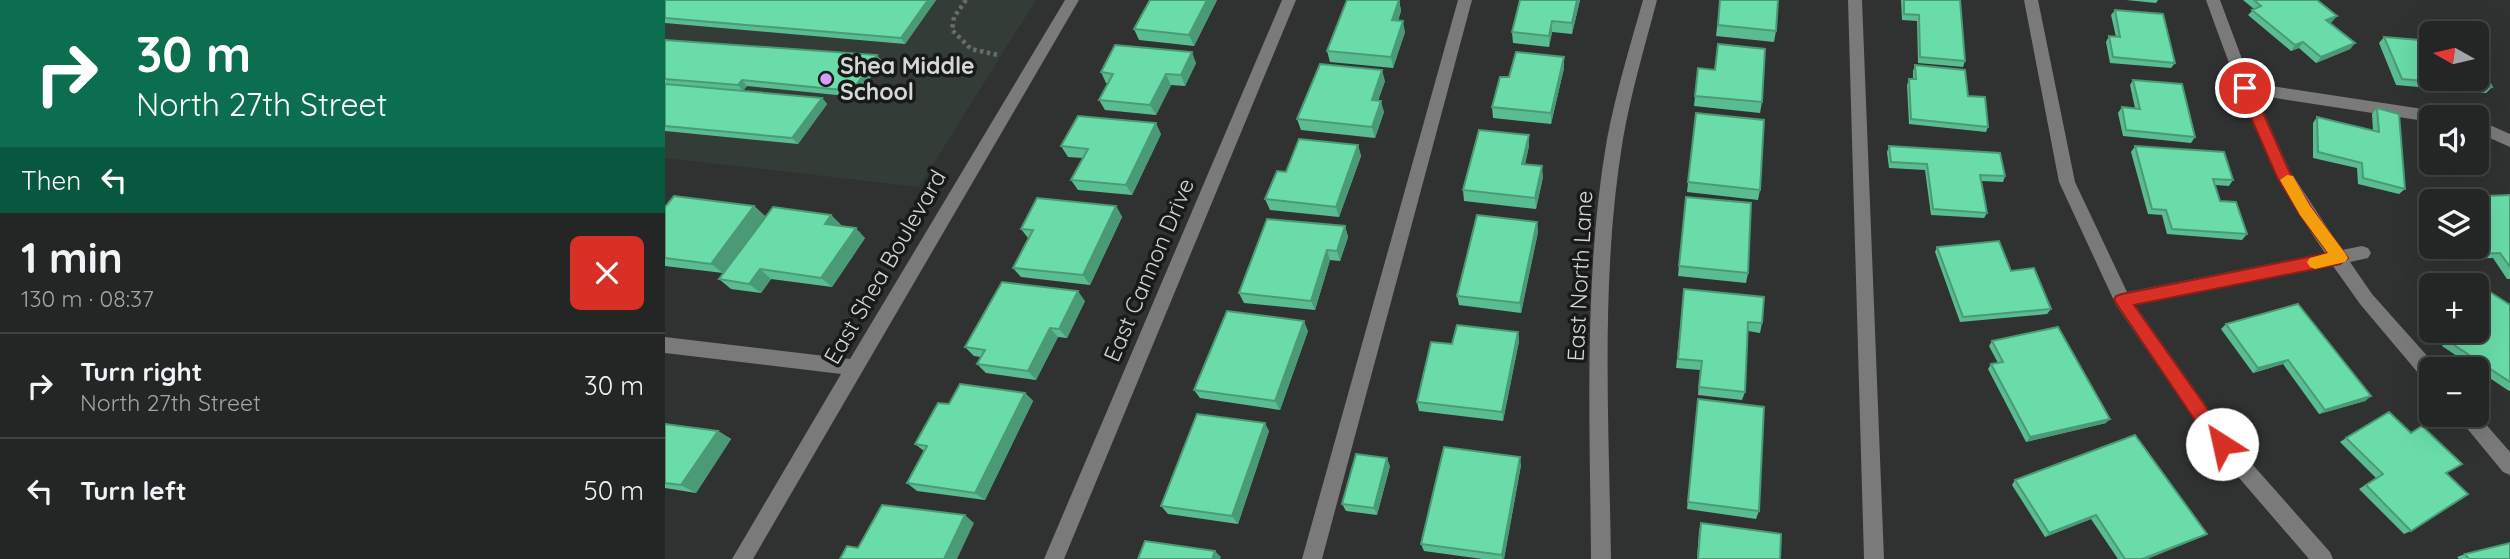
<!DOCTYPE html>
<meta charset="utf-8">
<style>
:root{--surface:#232624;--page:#2f3231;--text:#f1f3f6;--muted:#a3a5a6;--line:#404341}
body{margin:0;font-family:Quicksand,sans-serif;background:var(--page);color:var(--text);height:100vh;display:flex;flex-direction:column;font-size:26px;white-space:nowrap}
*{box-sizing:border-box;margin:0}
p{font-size:23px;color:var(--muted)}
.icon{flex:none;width:38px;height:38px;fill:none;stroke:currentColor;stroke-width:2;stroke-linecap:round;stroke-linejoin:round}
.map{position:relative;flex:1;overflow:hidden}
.drawer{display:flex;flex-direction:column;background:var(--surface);width:665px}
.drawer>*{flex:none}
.guide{background:#0b6e4f;color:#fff;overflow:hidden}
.needle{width:46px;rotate:278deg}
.fabs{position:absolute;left:1754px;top:21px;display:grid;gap:14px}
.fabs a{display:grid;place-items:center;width:70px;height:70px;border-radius:10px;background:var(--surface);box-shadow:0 7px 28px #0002,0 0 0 2px var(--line);font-size:35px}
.pin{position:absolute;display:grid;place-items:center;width:60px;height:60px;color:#fff;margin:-30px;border:4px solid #fff;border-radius:50%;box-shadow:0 2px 7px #0007}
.me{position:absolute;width:77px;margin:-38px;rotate:325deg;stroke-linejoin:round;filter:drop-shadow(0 0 5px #0008)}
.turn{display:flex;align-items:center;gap:24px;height:147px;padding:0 21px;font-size:32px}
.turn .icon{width:91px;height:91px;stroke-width:2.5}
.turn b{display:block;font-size:49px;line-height:60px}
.then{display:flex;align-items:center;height:66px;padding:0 21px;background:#0003;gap:14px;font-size:26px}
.round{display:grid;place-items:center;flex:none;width:74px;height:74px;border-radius:10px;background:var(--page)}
.head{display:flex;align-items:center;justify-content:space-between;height:119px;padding:0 21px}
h1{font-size:42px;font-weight:700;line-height:52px}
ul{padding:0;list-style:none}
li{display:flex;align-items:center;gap:21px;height:105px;padding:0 21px;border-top:2px solid var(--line)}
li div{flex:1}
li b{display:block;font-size:26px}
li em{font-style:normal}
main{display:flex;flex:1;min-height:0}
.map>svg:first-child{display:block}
</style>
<main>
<section class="drawer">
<div class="guide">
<div class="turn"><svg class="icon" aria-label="right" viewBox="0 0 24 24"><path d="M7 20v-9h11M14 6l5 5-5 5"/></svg><div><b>30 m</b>North 27th Street</div></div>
<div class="then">Then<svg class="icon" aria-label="left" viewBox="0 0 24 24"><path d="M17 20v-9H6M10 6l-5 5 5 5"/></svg></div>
</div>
<div class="head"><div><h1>1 min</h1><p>130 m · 08:37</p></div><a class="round" style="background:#d93025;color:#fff"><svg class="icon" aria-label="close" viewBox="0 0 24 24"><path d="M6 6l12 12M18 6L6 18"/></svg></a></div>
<ul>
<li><svg class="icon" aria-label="right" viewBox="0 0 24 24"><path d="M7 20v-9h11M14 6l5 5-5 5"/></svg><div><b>Turn right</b><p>North 27th Street</p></div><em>30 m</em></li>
<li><svg class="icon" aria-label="left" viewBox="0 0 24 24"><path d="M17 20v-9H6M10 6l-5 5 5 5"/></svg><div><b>Turn left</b></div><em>50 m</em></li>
</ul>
</section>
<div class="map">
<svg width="1845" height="559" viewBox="0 0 1845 559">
<rect width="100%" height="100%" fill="#2f3230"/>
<path fill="#333c37" d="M0 0H371L254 187 0 158Z"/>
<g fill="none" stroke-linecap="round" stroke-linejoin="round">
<path stroke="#696c6a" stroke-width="4.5" stroke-dasharray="3.5 3.5" stroke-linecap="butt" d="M301 0 289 17 287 30 306 49 333 55"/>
<path fill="#797a79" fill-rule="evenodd" d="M400 0H414L88 559H67L176 374 0 353V337L185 359Z
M617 0H631L399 559H379Z
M793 0H807L657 559H637Z
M978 0H992C980 46 966 92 958 139 935 277 944 420 946 559H926C925 420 918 277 942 139 951 92 965 46 978 0Z
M1183 0H1197L1219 559H1199Z
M1359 0H1373L1410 182 1462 292 1660 253C1604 172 1574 92 1541 0H1555L1586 83 1771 111 1779 117H1766V122L1591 95 1625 171 1677 250 1697 246 1703 248 1706 253 1703 258 1685 262 1707 294 1773 368 1766 369V382L1759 380 1695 304 1668 266 1470 305 1564 438 1665 552 1668 559H1644L1550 450 1451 305 1394 182Z
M1811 119 1845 134V147L1811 132Z
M1811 413 1845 452V475L1838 472 1791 415Z"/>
</g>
<path fill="#5abd91" d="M0 0H271L240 44 0 23Z
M552 0 529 46 474 40 469 29Z
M734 0 736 11 733 21 740 32 728 68 665 62 662 51Z
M855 0H915L907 34 887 32 884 47 848 43 847 32Z
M1055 0 1111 31 1109 42 1051 36Z
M1236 0H1295L1300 61 1298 67 1253 63 1252 21 1237 20Z
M1461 0H1493L1491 3Z
M1578 0H1652L1667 22 1665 23 1690 43 1685 49 1651 63 1634 48 1626 51 1583 15 1589 9Z
M1450 10 1510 63 1506 68 1445 63 1441 42 1444 36 1451 37 1446 15Z
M1719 37 1827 87 1821 93 1731 85 1714 43Z
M0 40 217 61 192 97 82 86 78 91 157 98 162 104 133 144 0 131Z
M899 57V68L886 124 828 118 827 107 844 77Z
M531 63 520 86 506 85 491 115 440 110 434 100 443 83H441L436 72Z
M1250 65 1303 96 1323 127 1321 132 1244 124 1242 85 1244 79H1248V71Z
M1033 68 1097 102 1095 113 1029 106Z
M1468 80 1530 137 1526 143 1458 136 1453 113 1457 107 1470 108 1465 85Z
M720 81 713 101 719 112 710 138 636 130 632 119Z
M1712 108 1740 189 1734 194 1693 184 1692 168 1648 158V123L1652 117 1708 131 1707 114Z
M1031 113 1095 190 1093 200 1022 192Z
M496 134 467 195 413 190 406 180 418 158 403 157 396 146Z
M693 145 696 156 674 217 605 210 600 199 621 172Z
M864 146 860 164 878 177 871 209 799 201 798 190Z
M1224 146 1340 176 1338 182 1316 181 1322 213 1319 218 1266 215 1260 170 1224 168 1222 152Z
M1470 146 1568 180 1564 186 1550 185 1555 201 1582 234 1577 240 1502 234 1497 215 1483 214 1466 152Z
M1845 195V279H1842L1828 258 1804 259 1796 247H1811V201H1771L1774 198Z
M1021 197 1083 273 1081 283 1013 276Z
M89 206 100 216 58 273 0 266V207Z
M451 206 457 217 425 285 356 277 348 268 363 238 356 229Z
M166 215 176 225 175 226 200 238 167 287 106 279 96 293 66 289 54 279Z
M872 222 873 232 856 313 794 305 792 296Z
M680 226 683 237 675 261 665 260 650 310 579 303 574 293Z
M1272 247 1346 271 1386 309 1382 314 1295 322 1270 252Z
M1825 292 1845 305V390L1844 391 1777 346 1789 331H1811V305L1818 297Z
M1018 298 1097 323 1095 333 1083 331 1080 392 1077 400 1033 395 1035 370 1011 368Z
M420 301 402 338 393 337 371 380 321 373 312 364 316 357 309 356 300 347Z
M1561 324 1706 396 1700 401 1654 414 1618 364 1588 373 1556 329Z
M643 331 615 410 535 398 529 390Z
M853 332 854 341 838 421 754 411 752 402 787 344Z
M1327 341 1441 423 1361 442 1323 369 1326 364 1333 363 1324 346Z
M360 393 368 401 320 500 252 491 242 483 259 451 250 444 284 404Z
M1033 399 1094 511 1091 519 1022 509Z
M0 424 53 431 66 439 31 493 0 488Z
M604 431 573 524 503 514 496 506Z
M1681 438 1781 473 1746 531 1739 534 1694 489 1711 478 1675 442Z
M856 465 839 559H817L759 551 756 544Z
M725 466 712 515 681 511 677 504Z
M1350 480 1542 534 1536 537 1482 559H1453L1426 519 1380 537 1347 485Z
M1036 523 1115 559H1032L1034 531Z
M1800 554 1845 559H1794L1792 557Z"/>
<path fill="#4a9a76" d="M263 0H271L240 44 236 38Z
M542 0H552L529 46 524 35Z
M734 0 736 11 729 31 727 20Z
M912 0H915L907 34V23Z
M1672 16 1667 22 1657 26 1661 20Z
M738 21 740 32 728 68 726 57Z
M887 21V32L884 47V36Z
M1638 42 1634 48 1626 51 1630 45Z
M1690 43 1685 49 1651 63 1656 57Z
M527 52 531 63 520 86 516 75Z
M212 55 217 61 192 97 187 91Z
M899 57V68L886 124V113Z
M717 70 720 81 709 111 707 100Z
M501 74 506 85 491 115 485 105Z
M77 80 82 86 78 91 73 85Z
M157 98 162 104 133 144 127 138Z
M716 101 719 112 710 138 707 127Z
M491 123 496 134 467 195 461 185Z
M864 135V146L858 174 857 164Z
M693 145 696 156 674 217 671 207Z
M877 166 878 177 871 209 870 198Z
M89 206 100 216 58 273 46 264Z
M451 206 457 217 425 285 418 275Z
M166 215 176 225 170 234 160 224Z
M872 222 873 232 856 313 855 303Z
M680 226 683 237 675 261 672 251Z
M191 228 200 238 167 287 156 278Z
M662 250 665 260 650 310 646 301Z
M95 269 106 279 96 293 84 284Z
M413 291 420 301 402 338 394 329Z
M639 321 643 331 615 410 610 401Z
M385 328 393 337 371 380 363 371Z
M853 332 854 341 838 421 837 412Z
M1623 360 1618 364 1588 373 1593 368Z
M360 393 368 401 320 500 310 493Z
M1706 396 1700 401 1654 414 1660 410Z
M1445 419 1441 423 1361 442 1365 437Z
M600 423 604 431 573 524 567 516Z
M53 431 66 439 31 493 16 485Z
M855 457 856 465 839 559H837V555Z
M722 458 725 466 712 515 709 508Z
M300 515 309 523 292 559H279Z
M1431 515 1426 519 1380 537 1384 533Z
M1542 534 1536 537 1482 559H1477Z
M550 551 556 557 555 559H547Z"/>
<path fill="#69dca9" stroke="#4a9a76" stroke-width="2" d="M0 0H263L236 38 0 18Z
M485 0H542L524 35 469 29Z
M682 0H734L727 20 738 21 726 57 662 51Z
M855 0H912L907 23 887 21 884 36 847 32Z
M1055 0H1113L1111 31 1053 25Z
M1239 0H1295L1300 61 1255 57 1254 15 1239 14Z
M1589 0H1652L1672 16 1661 20 1690 43 1656 57 1638 42 1630 45 1587 10 1596 6Z
M1450 10 1498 14 1510 63 1448 57 1444 36 1455 37Z
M1719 37 1766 41V79H1811V55L1827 87 1737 79Z
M0 40 212 55 187 91 77 80 73 85 0 79Z
M1053 44 1100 49 1097 102 1030 96 1033 68 1050 70Z
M450 45 527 52 516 75 501 74 485 105 434 100 448 74 436 72Z
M851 52 899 57 886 113 827 107 835 77H844Z
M655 64 717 70 707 100 716 101 707 127 632 119Z
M1250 65 1300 70 1303 96 1320 97 1323 127 1246 119 1244 79H1251Z
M1468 80 1517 84 1530 137 1461 130 1457 107 1475 109Z
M0 84 157 98 127 138 0 126Z
M1712 108 1734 114 1740 189 1698 178 1697 163 1653 152 1652 117 1714 132Z
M1031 113 1099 120 1095 190 1023 182Z
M413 116 491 123 461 185 406 180 423 149 396 146Z
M814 130 864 135 857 164 877 166 870 198 798 190Z
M634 139 693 145 671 207 600 199 612 171 621 172Z
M1224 146 1335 153 1340 176 1315 175 1322 213 1268 209 1262 164 1226 162Z
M1470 146 1559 152 1568 180 1548 179 1555 201 1571 202 1582 234 1507 229 1501 210 1487 209Z
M1845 195V267L1835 253 1810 254 1806 247H1811V201H1776L1774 198Z
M9 196 89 206 46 264 0 258V207Z
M1021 197 1086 203 1083 273 1014 266Z
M372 198 451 206 418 275 348 268 368 230 356 229Z
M108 207 166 215 160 224 191 228 156 278 95 269 84 284 54 279Z
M812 215 872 222 855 303 792 296Z
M602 219 680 226 672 251 662 250 646 301 574 293Z
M1334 241 1346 271 1369 268 1386 309 1298 317 1272 247Z
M337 282 413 291 394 329 385 328 363 371 312 364 320 350 300 347Z
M1019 289 1099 297 1097 323 1083 322 1080 392 1034 387 1037 361 1013 359Z
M1825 292 1845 305V382L1783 341 1792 331H1811V308Z
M1633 304 1706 396 1660 410 1623 360 1593 368 1561 324Z
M562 311 639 321 610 401 529 390Z
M792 325 853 332 837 412 752 402 766 342 787 344Z
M1393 327 1445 419 1365 437 1326 364 1338 362 1327 341Z
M295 384 360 393 310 493 242 483 262 446 250 444 273 403 284 404Z
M1033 399 1099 407 1094 511 1023 502Z
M1724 412 1746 433 1757 426 1797 464 1781 473 1803 494 1746 531 1701 485 1718 474 1681 438Z
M532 414 600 423 567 516 496 506Z
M0 424 53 431 16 485 0 483Z
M1470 435 1542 534 1477 559H1460L1431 515 1384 533 1350 480Z
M779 447 855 457 837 555 756 544Z
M691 454 722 458 709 508 677 504Z
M217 505 300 515 279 559H175L182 546 193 548Z
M1036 523 1116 534 1115 559H1033Z
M480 541 550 551 547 559H473Z
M1845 543V559H1804L1800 554Z"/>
<path fill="#d93025" stroke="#8d1f18" stroke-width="2" d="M1580 83 1587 88 1624 171 1645 206 1683 258 1675 264 1469 305 1563 438 1565 444 1563 450 1557 452 1550 450 1449 300 1451 296 1457 294 1663 253 1635 215 1612 177 1573 88Z"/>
<path fill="#f59e0b" d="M1622 175 1628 176 1645 206 1680 253 1683 258 1680 262 1650 269 1645 267 1642 262 1645 258 1663 253 1635 215 1615 180Z"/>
<circle fill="#d79bf9" stroke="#181a19" stroke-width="2.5" cx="161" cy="79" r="7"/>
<g text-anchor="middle" stroke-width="7" stroke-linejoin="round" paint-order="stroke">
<g font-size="23" font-weight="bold" fill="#d5d7d6" stroke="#181a19" text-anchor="start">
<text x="175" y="74">Shea Middle<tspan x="175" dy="26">School</tspan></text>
</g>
<g font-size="23" fill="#d5d7d6" stroke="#181a19">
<text transform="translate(220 267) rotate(-60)" y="8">East Shea Boulevard</text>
<text transform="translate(484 270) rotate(-67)" y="8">East Cannon Drive</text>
<text transform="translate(915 276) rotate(-87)" y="8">East North Lane</text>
</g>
</g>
</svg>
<div class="fabs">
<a><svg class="needle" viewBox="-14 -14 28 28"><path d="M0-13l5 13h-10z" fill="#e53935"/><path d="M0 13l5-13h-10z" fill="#a3a5a6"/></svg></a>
<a><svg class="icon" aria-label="sound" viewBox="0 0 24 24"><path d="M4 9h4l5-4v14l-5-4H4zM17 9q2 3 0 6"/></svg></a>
<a><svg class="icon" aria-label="layers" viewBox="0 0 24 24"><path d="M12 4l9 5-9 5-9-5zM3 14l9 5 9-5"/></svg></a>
<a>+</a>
<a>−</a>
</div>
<div class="pin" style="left:1580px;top:88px;background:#d93025"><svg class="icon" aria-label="arrive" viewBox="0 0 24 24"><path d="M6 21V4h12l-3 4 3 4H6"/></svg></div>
<svg class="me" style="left:1557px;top:444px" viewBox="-20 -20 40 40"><circle r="19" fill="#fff"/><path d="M0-13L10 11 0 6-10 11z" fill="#d93025"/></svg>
</div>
</main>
